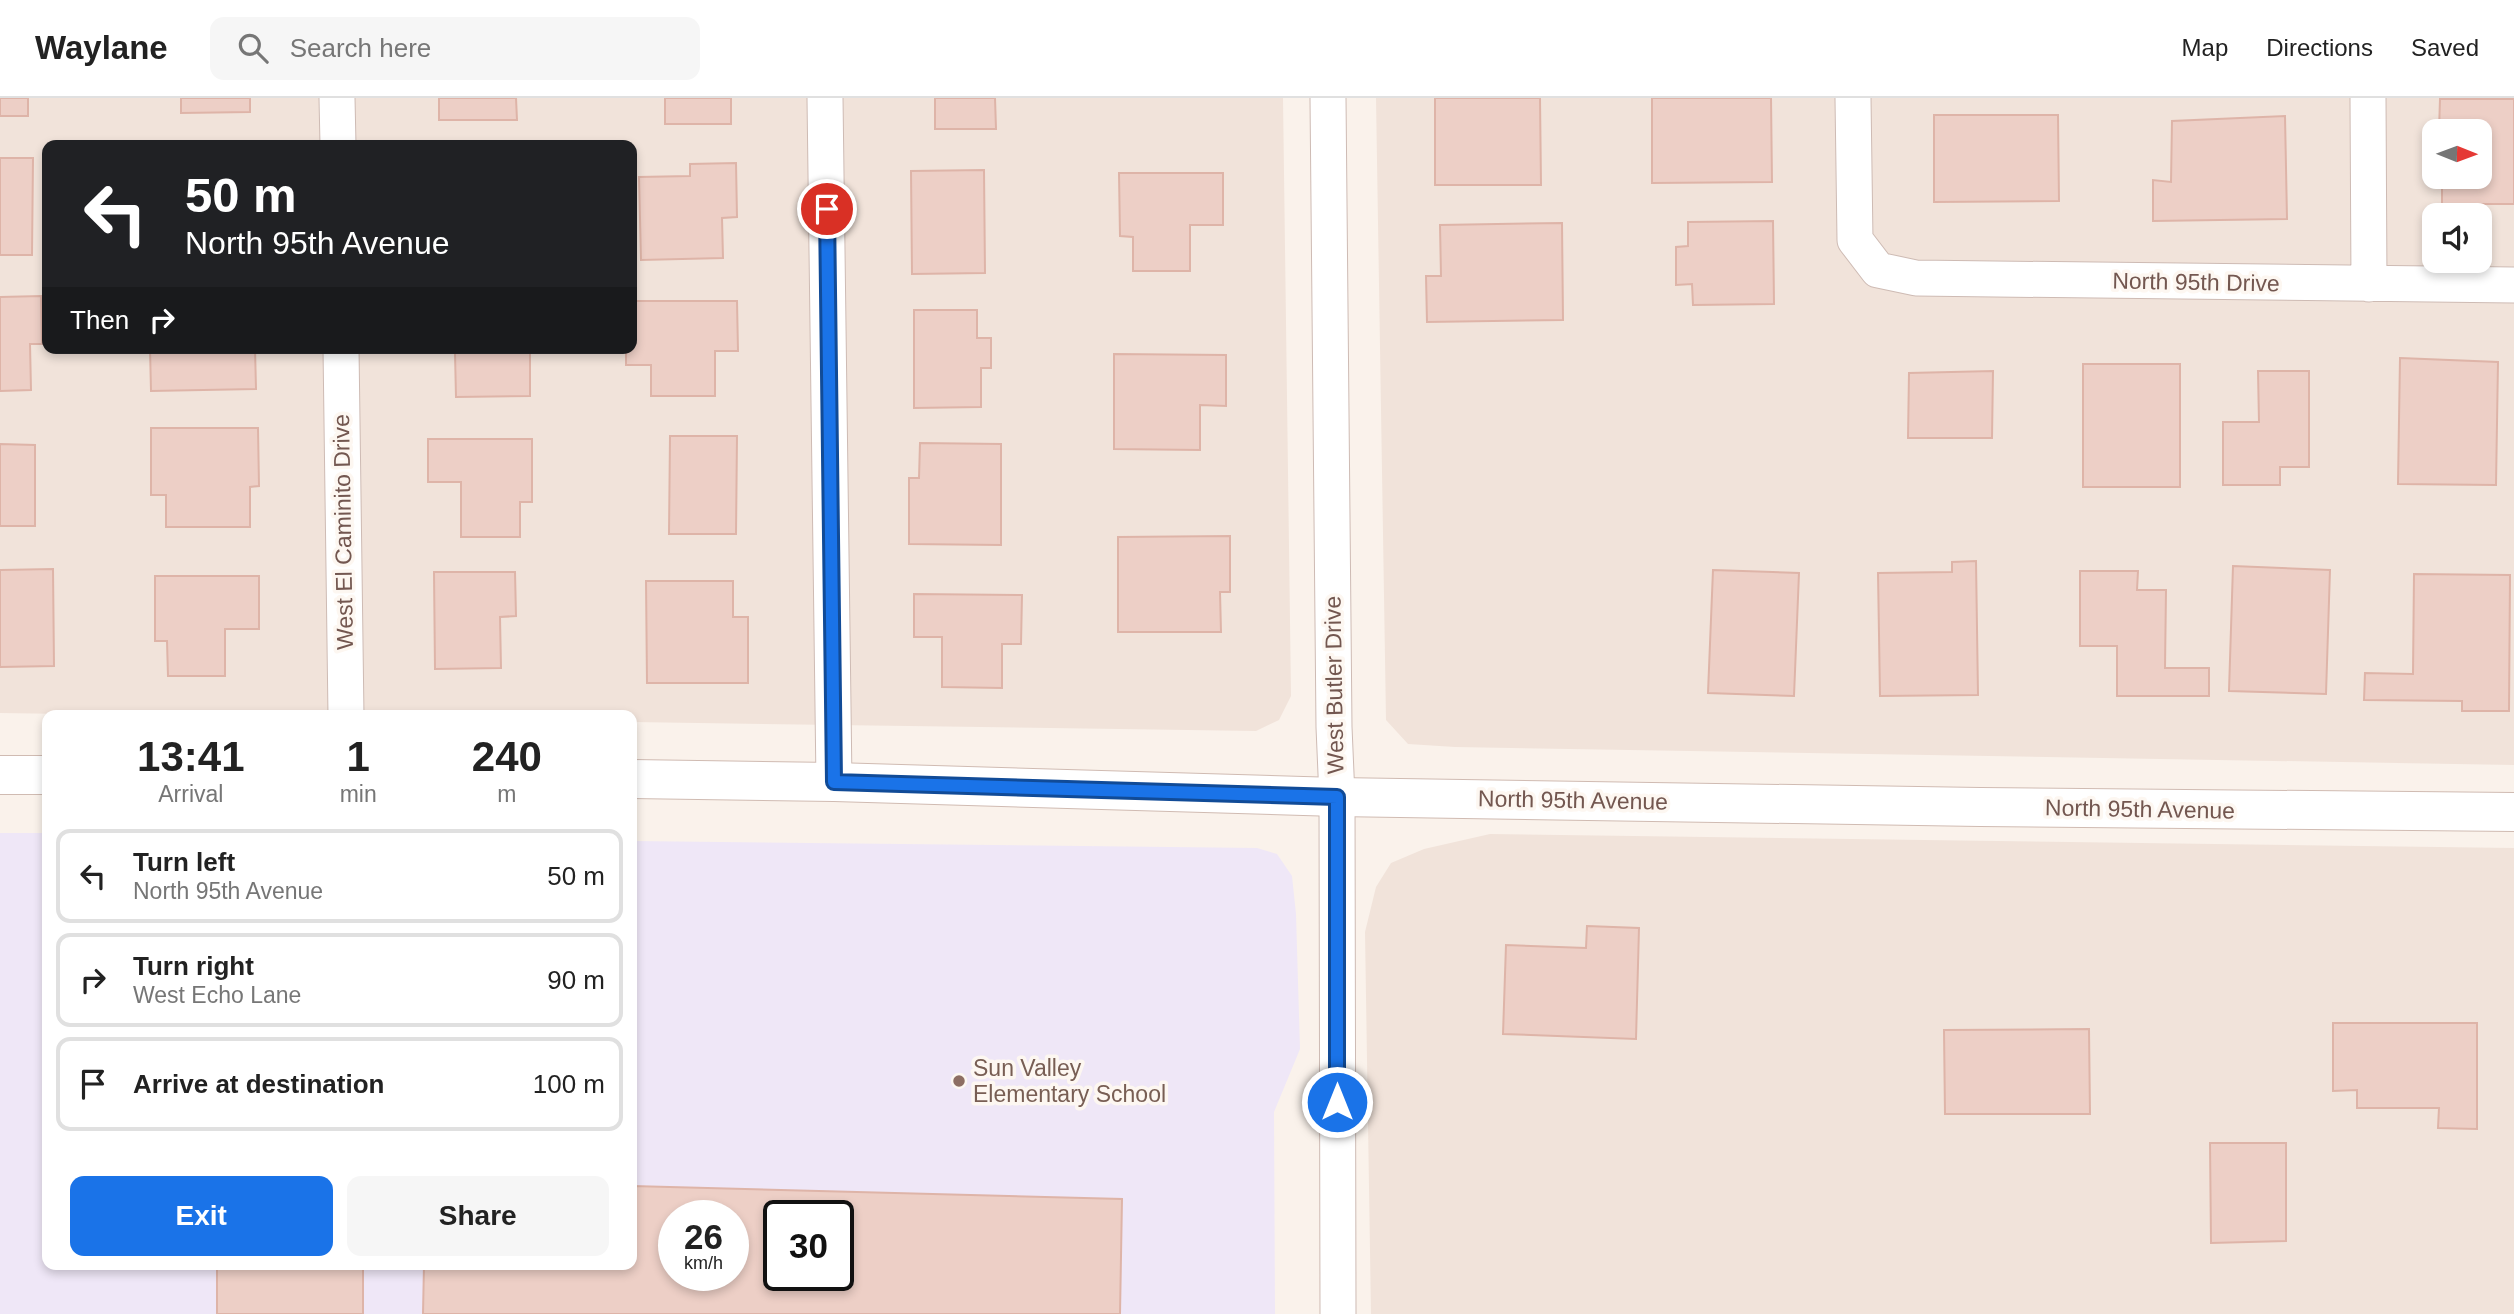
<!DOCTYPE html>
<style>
:root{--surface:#fff;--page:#f6f6f6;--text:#222;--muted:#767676;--line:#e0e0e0;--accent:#1a73e8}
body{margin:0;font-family:Arial,sans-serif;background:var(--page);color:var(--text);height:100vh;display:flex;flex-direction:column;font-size:26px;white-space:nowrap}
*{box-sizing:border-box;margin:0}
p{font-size:23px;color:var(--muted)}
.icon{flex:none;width:38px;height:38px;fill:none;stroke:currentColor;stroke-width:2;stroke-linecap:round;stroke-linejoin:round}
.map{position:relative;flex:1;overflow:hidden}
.drawer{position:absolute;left:42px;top:612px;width:595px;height:560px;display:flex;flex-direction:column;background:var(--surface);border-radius:14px;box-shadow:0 4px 10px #0003}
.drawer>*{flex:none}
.top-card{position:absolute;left:42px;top:42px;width:595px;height:214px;border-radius:14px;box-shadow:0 4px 10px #0003;background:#202124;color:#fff;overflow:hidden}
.needle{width:46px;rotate:91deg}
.controls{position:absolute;left:2422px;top:21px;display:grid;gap:14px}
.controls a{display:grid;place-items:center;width:70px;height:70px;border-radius:14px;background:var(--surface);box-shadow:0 4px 10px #0003;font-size:35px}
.speed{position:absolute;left:658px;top:1102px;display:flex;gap:14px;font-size:35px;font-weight:700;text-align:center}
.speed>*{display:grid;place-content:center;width:91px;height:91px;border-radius:50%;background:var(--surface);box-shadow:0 4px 10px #0003;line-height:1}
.speed small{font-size:18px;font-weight:400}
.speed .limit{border:4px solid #111;border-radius:10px;background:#fff;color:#111}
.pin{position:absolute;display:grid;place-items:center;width:60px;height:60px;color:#fff;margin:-30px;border:4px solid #fff;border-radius:50%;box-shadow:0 2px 7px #0007}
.me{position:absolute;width:77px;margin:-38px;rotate:0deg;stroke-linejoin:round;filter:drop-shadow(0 0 5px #0008)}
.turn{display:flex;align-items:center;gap:24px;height:147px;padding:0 28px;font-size:32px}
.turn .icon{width:91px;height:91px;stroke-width:2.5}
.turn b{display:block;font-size:49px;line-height:60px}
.then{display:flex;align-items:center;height:66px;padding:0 28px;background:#0003;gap:14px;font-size:26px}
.eta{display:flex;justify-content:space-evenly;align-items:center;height:119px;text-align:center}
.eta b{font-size:42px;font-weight:800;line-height:49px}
.cta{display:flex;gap:14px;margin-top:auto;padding:14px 28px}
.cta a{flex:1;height:80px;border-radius:14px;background:var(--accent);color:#fff;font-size:28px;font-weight:800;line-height:80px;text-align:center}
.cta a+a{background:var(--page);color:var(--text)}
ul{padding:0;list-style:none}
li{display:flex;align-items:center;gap:21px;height:94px;margin:0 14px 10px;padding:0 14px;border:4px solid var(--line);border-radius:14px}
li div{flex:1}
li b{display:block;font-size:26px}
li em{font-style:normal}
header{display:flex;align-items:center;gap:42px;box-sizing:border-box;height:98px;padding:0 35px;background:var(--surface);border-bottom:2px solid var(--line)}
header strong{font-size:33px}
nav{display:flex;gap:38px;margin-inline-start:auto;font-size:24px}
.search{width:490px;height:63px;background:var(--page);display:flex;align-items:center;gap:18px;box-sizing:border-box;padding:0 24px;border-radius:14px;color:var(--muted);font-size:26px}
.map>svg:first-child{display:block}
</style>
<header>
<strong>Waylane</strong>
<div class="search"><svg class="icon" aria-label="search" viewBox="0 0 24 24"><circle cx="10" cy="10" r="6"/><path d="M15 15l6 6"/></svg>Search here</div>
<nav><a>Map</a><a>Directions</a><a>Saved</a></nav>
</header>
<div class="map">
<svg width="2514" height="1216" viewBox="0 0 2514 1216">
<rect width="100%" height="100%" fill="#faf2eb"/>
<path fill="#f1e3da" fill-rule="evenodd" d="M0 0H1283L1291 598 1279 622 1256 633 632 624V618H199L0 615ZM47 47H632V250H47Z
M1376 0H2514V667L1455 649 1408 646 1386 622ZM2434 33H2480V79H2434ZM2434 117H2480V163H2434Z
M1490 736 2514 750V1216H1371L1365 834 1376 789 1391 765 1424 751Z"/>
<path fill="#efe7f7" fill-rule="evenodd" d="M0 735H47V1167H632V743L1257 750 1277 756 1292 778 1296 816 1300 951 1274 1014 1275 1216H0ZM674 1118H733V1178H674ZM779 1118H838V1178H779Z"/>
<path fill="#edcfc6" stroke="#deb4a8" stroke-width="2" fill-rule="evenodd" d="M0 0H28V18H0Z
M181 0H250V14L181 15Z
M439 0H516L517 22H439Z
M665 0H731V26H665Z
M935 0H995L996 31H935Z
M1435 0H1540L1541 87H1435Z
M1652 0H1771L1772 84 1652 85Z
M2440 1H2514V106H2442V79H2480V33H2439Z
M1934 17H2058L2059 103 1934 104Z
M2285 18 2287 121 2153 123V82L2171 84 2172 23Z
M0 60H33L32 157H0Z
M736 65 737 119 722 120 723 160 641 162 639 79 690 78V66Z
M984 72 985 175 912 176 911 73Z
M1119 75H1223V127H1190V173H1133V139L1120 138Z
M1773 123 1774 206 1693 207 1692 186 1676 187V149L1688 148V124Z
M1562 125 1563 222 1427 224 1426 178H1441L1440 127Z
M41 198 42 246H30L31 292 0 293V199Z
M632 203H737L738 253H715V298H651V267H626V250H632Z
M914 212H977V240H991V270H981V309L914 310Z
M150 250H255L256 291 151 293Z
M426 250H530V298L456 299 455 255H427Z
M1114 256 1226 257V308L1200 307V352L1114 351Z
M2400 260 2498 264 2496 387 2398 386Z
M2083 266H2180V389H2083Z
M1993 273 1992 340H1908L1909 275Z
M2258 273H2309V369H2280V387H2223V324H2259Z
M151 330H258L259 388 250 389V429H166V397H151Z
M670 338H737L736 436H669Z
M428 341H532V404H520V439H461V384H428Z
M920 345 1001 346V447L909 446V380H919Z
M0 346 35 347V428H0Z
M1230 438V494H1220L1221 534H1118V439Z
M1976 463 1978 597 1880 598 1878 475 1952 474V464Z
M2233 468 2330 472 2326 596 2229 593Z
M53 471 54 568 0 569V472Z
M1713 472 1799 475 1794 598 1708 595Z
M2080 473H2138L2137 492H2166L2165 570H2209V598H2117V548H2080Z
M434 474H515L516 518 500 519 501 570 435 571Z
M2414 476 2510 477 2509 613H2462V603L2364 602 2365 575 2413 576Z
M155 478H259V531H225V578H168L167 543H155Z
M646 483H733V519H748V585H647Z
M914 496 1022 497 1021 546H1002V590L942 589V539H914Z
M1587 828 1639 830 1636 941 1503 936 1506 847 1586 850Z
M2333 925H2477V1031L2438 1030 2439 1010H2357V992L2333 993Z
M2089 931 2090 1016H1945L1944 932Z
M2210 1045H2286V1143L2211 1145Z
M632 1088 1122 1101 1120 1216H423L424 1167H632ZM674 1118H733V1178H674ZM779 1118H838V1178H779Z
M217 1167H363V1216H217Z"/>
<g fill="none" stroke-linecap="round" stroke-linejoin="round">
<defs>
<path id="street" d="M337 0 338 47
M825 0 834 684
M1328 0 1334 629 1337 699 1338 1216
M1853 0 1855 142 1878 172 1916 180 2514 187
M2368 0 2369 186
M341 250 346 618"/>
<path id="secondary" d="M0 677H47
M632 681 834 684 1337 699 1980 709 2514 714"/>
</defs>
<use href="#street" stroke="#cebbb4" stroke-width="37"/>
<use href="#secondary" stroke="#d0bbb2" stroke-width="40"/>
<use href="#street" stroke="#fff" stroke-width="35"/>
<use href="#secondary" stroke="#fff" stroke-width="38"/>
</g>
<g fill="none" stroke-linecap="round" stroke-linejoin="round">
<defs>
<path id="route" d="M827 111 834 684 1337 699V1004"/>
</defs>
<use href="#route" stroke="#114b97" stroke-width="18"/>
<use href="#route" stroke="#1a73e8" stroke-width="12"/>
</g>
<circle fill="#8d6e63" stroke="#fdf7f1" stroke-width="2.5" cx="959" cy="983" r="7"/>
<g text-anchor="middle" stroke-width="7" stroke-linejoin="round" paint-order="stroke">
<g font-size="23" fill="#735750" stroke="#fdf7f1">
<text transform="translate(2196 184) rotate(1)" y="8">North 95th Drive</text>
<text transform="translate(343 434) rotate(-91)" y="8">West El Caminito Drive</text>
<text transform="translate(1334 587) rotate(-91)" y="8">West Butler Drive</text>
<text transform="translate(1573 702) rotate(1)" y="8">North 95th Avenue</text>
<text transform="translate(2140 711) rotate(1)" y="8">North 95th Avenue</text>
</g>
<g font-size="23" fill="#785e54" stroke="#fdf7f1" text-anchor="start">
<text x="973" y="978">Sun Valley<tspan x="973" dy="26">Elementary School</tspan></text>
</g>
</g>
</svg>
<div class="controls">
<a><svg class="needle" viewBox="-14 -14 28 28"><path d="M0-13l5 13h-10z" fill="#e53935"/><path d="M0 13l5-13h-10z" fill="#767676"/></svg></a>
<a><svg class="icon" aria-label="sound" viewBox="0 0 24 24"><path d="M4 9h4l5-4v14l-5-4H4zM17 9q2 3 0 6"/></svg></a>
</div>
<div class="speed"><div>26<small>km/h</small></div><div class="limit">30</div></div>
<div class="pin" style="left:827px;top:111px;background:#d93025"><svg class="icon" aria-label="arrive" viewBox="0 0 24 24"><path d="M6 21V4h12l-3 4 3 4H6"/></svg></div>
<svg class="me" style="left:1337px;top:1004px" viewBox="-20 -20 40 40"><circle r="17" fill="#1a73e8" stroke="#fff" stroke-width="3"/><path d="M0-11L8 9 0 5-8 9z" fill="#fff"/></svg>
<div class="top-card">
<div class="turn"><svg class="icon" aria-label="left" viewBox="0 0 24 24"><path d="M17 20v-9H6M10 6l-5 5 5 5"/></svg><div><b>50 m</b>North 95th Avenue</div></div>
<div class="then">Then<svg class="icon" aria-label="right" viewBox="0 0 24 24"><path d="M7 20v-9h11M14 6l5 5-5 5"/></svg></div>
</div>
<section class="drawer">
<div class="eta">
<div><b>13:41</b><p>Arrival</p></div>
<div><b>1</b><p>min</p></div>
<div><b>240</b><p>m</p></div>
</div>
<ul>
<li><svg class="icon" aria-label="left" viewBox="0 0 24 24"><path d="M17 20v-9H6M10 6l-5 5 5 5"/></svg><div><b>Turn left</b><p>North 95th Avenue</p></div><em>50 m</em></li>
<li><svg class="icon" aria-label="right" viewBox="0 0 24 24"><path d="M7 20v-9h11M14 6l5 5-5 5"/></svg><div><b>Turn right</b><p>West Echo Lane</p></div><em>90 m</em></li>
<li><svg class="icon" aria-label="arrive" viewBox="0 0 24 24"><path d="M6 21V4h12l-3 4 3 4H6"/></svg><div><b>Arrive at destination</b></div><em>100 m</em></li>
</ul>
<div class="cta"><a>Exit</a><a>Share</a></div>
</section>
</div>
